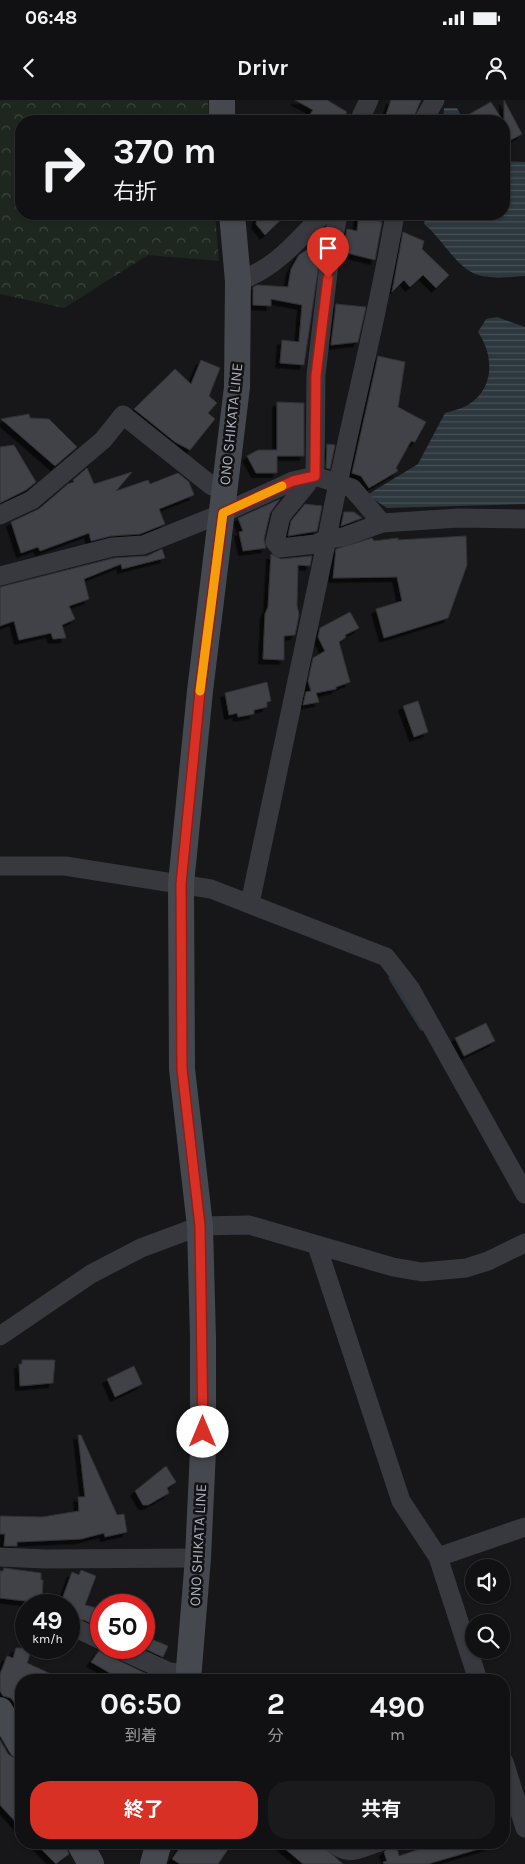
<!DOCTYPE html>
<html lang="ja">
<meta charset="utf-8">
<style>
:root{--surface:#111113;--page:#1a1a1c;--text:#f1f3f6;--muted:#9c9da0;--line:#303133;--accent:#d93025}
body{margin:0;font-family:Karla,"Noto Sans JP",sans-serif;background:var(--page);color:var(--text);height:100vh;display:flex;flex-direction:column;font-size:19px;white-space:nowrap}
*{box-sizing:border-box;margin:0}
p{font-size:16px;color:var(--muted)}
.icon{flex:none;width:28px;height:28px;fill:none;stroke:currentColor;stroke-width:2;stroke-linecap:round;stroke-linejoin:round}
.map{position:relative;flex:1;overflow:hidden}
.details{position:absolute;left:15px;top:1574px;width:495px;height:175px;display:flex;flex-direction:column;background:var(--surface);border-radius:20px;box-shadow:0 1px 4px #0004,0 0 0 1px var(--line)}
.details>*{flex:none}
.banner{position:absolute;left:15px;top:15px;width:495px;height:105px;border-radius:20px;box-shadow:0 1px 4px #0004,0 0 0 1px var(--line);background:#111113;color:var(--text);overflow:hidden}
.controls{position:absolute;left:465px;top:1459px;display:grid;gap:10px}
.controls a{display:grid;place-items:center;width:45px;height:45px;border-radius:50%;background:var(--surface);box-shadow:0 1px 4px #0004,0 0 0 1px var(--line);font-size:25px}
.speed{position:absolute;left:15px;top:1494px;display:flex;gap:10px;font-size:25px;font-weight:700;text-align:center}
.speed>*{display:grid;place-content:center;width:65px;height:65px;border-radius:50%;background:var(--surface);box-shadow:0 1px 4px #0004,0 0 0 1px var(--line);line-height:1}
.speed small{font-size:12px;font-weight:400}
.speed .limit{border:8px solid #d22;background:#fff;color:#111}
.pin{position:absolute;display:grid;place-items:center;width:42px;height:42px;color:#fff;margin:-51px -21px;border-radius:50% 50% 50% 0;rotate:-45deg;box-shadow:0 0 5px #0007}
.pin .icon{rotate:45deg}
.me{position:absolute;width:55px;margin:-28px;rotate:0deg;stroke-linejoin:round;filter:drop-shadow(0 0 4px #0008)}
.turn{display:flex;align-items:center;gap:18px;height:105px;padding:0 15px;font-size:22px}
.turn .icon{width:65px;height:65px;stroke-width:2.5}
.turn b{display:block;font-size:35px;line-height:42px}
.eta{display:flex;justify-content:space-evenly;align-items:center;height:85px;text-align:center}
.eta b{font-size:30px;font-weight:700;line-height:35px}
.primary-button{display:flex;gap:10px;margin-top:auto;padding:10px 15px}
.primary-button a{flex:1;height:58px;border-radius:20px;background:var(--accent);color:#fff;font-size:20px;font-weight:700;line-height:58px;text-align:center}
.primary-button a+a{background:var(--page);color:var(--text)}
.status{display:flex;justify-content:space-between;align-items:center;height:35px;padding:0 25px;background:var(--surface);direction:ltr}
.status svg{height:14px;fill:currentColor}
header{display:flex;justify-content:space-between;align-items:center;height:65px;padding:0 15px;background:var(--surface);font-size:22px;font-weight:700}
.map>svg:first-child{display:block}
</style>
<div class="status"><b>06:48</b><svg viewBox="0 0 49 12"><path d="M0 12V9h3v3zM5 12V6h3v6zM10 12V3h3v9zM15 12V0h3v12zM26 1h20v11H26zM47 4h2v5h-2z"/></svg></div>
<header><svg class="icon" aria-label="back" viewBox="0 0 24 24"><path d="M15 5l-7 7 7 7"/></svg>Drivr<svg class="icon" aria-label="person" viewBox="0 0 24 24"><circle cx="12" cy="8" r="4"/><path d="M4 21q1-7 8-7t8 7"/></svg></header>
<div class="map">
<svg width="525" height="1764" viewBox="0 0 525 1764">
<defs>
<pattern id="forest-crowns" width="20" height="18" patternUnits="userSpaceOnUse" patternTransform="scale(1.25)"><rect width="20" height="18" fill="#1e271f"/><path d="M2 6a3 3 0 1 1 6 0M12 15a3 3 0 1 1 6 0" fill="none" stroke="#3c443d"/></pattern>
<pattern id="water-rules" width="6" height="5" patternUnits="userSpaceOnUse" patternTransform="scale(1.25)"><rect width="6" height="5" fill="#2c373e"/><path d="M0 2.5h6" fill="none" stroke="#485158"/></pattern>
<filter id="shadow"><feDropShadow dx="-4.5" dy="4.5" stdDeviation="0" flood-color="#0009"/></filter>
</defs>
<rect width="100%" height="100%" fill="#171719"/>
<path fill="url(#forest-crowns)" d="M0 0H208L209 21H21V114H215L219 161 148 155 64 208 0 194Z"/>
<path fill="url(#water-rules)" d="M444 8H457L464 21H443Z
M504 61 525 62V176C511 177 491 179 478 175 455 167 442 138 424 124L425 119 431 114H504Z
M497 217 525 227V404L387 408 367 395 418 364 445 313C452 311 461 309 468 305 495 288 494 256 478 232L486 219Z"/>
<g fill="none" stroke-linecap="round" stroke-linejoin="round">
<path stroke="#2c373e" stroke-width="5" d="M391 878 422 928"/>
</g>
<path fill="#414246" stroke="#313135" filter="url(#shadow)" d="M295 0H327L347 12 341 21H306L313 10Z
M391 0H421L412 21H395L385 18Z
M504 0 522 34 509 41 504 34Z
M491 2 503 21H457Z
M258 114H287L265 135 256 124Z
M359 114 382 122 375 160 343 152 347 129 357 131Z
M324 130 304 265 280 263 282 240 299 242 302 205 271 199V206L253 205V187L257 185 288 187 291 169 299 155 308 149Z
M403 132 424 141 422 149 449 175 436 188 423 175 410 187 404 180 392 192Z
M336 204 366 207 358 242 331 245Z
M378 256 405 262 398 307 426 322 415 342 411 341 396 368 398 371 369 388 361 376 352 373Z
M201 260 220 268 209 296 217 303 208 313 215 319 190 350 175 342 134 309 175 269 191 284Z
M277 302 304 303V356H277V373H256L247 356 258 350H277Z
M29 314 30 318 49 319 77 347 55 366 1 319Z
M327 344 335 345 330 369 326 368Z
M14 345 36 382 26 390 0 403V347Z
M87 368 94 384 132 372 116 391 148 380 150 384 178 373 189 382 194 395 159 409 165 424 140 434 111 436 91 441 89 433 40 451 38 447 21 453 11 422 39 409 68 384 74 382 73 380Z
M280 399 270 413 264 439 266 448 243 451 239 432 243 431 238 418Z
M305 404 322 406 317 431 288 436 291 421Z
M344 412H354L362 418 341 426Z
M466 436 467 465 448 518 384 538 376 509 402 501 397 477 333 478 336 449 372 438 374 441 398 438V440Z
M162 449 165 458 122 469 121 464 84 479 89 499 69 506 75 519 62 525 66 538 53 539 51 533 19 540 14 521 0 526V487L114 458 147 456Z
M271 454 281 459 312 456 310 466 298 465 297 505 299 515 295 535 284 536V560L263 559 265 514 268 507Z
M350 512 359 528 345 535 346 537 339 542 350 582 336 587V589L316 593 319 602 303 605 306 592 311 591 308 581 313 558 325 551 318 537 320 528Z
M267 582 271 601 267 602V607L254 610V614L238 617 237 613 229 615 225 593Z
M418 601 428 632 414 637 403 606Z
M486 923 495 941 464 956 455 938Z
M22 1260H55L53 1283 20 1286 19 1264H22Z
M134 1266 142 1284 115 1297 107 1279Z
M78 1335H81L117 1415 124 1414 127 1432 105 1437 104 1433 81 1439 17 1442V1446H4L5 1434H0V1416L42 1417 79 1411 78 1397H85Z
M166 1366 176 1382 167 1388 169 1393 148 1405H143L135 1391Z
M4 1468 41 1473V1480H43L42 1503 0 1498V1471H3Z
M81 1470 96 1476 85 1505 101 1509V1528L84 1520 69 1521V1505H60L72 1472 79 1475Z
M144 1536 168 1546 163 1557 143 1548Z
M16 1548H32L27 1563 64 1580H21V1613L11 1598 3 1596 0 1591V1574L7 1556 13 1558Z
M99 1551 155 1578 154 1580H113L115 1576 91 1562Z
M0 1640 8 1654 21 1662V1728L0 1705Z
M34 1742H64L69 1754 56 1764Z
M184 1742H233L218 1764H180L172 1759Z
M277 1742H318L343 1764H303Z
M432 1742H491V1743L489 1746 428 1764H384L383 1762 387 1761 384 1752 389 1747 396 1745 399 1756 432 1745Z"/>
<g fill="none" stroke-linecap="round" stroke-linejoin="round">
<path stroke="#37393e" stroke-width="19" d="M359 21 369 0
M423 21 435 0
M238 181C274 170 298 140 323 114
M315 376 316 275 329 164 338 114
M309 377 307 384 281 416 275 442 280 448 316 444 327 439C347 330 377 223 395 114
M0 415 32 400 103 340 123 315 212 386 224 384
M0 476 112 447 143 445 223 413 293 381 315 376 352 388 382 423
M0 766H65L211 789 386 857 410 888 525 1094
M250 803 327 439 343 437 382 423 459 418 525 419
M317 1146 401 1401 438 1457 478 1580
M0 1236 91 1174 141 1148 200 1126 249 1125 393 1167 422 1172 466 1168 488 1161 525 1143
M0 1457 46 1459 198 1458
M438 1457 525 1427
M80 1530 101 1540
M117 1548 169 1572 188 1574
M504 1662 525 1728
M332 1742C349 1758 360 1748 380 1742"/>
<path stroke="#45484e" stroke-width="26" d="M222 0V21
M188 1580 198 1458 203 1350V1239L200 1126 182 969 181 784 200 591 237 287 238 181 232 114
M0 1610 21 1646
M79 1742 91 1764
M153 1764 159 1742"/>
</g>
<g fill="none" stroke-linecap="round" stroke-linejoin="round">
<defs>
<path id="route" d="M203 1332 200 1126 182 969 181 784 200 591 223 413 293 381 315 376 316 275 328 178"/>
</defs>
<use href="#route" stroke="#8d1f18" stroke-width="12"/>
<use href="#route" stroke="#d93025" stroke-width="9"/>
<path stroke="#f59e0b" stroke-width="9" d="M200 591 223 413 282 386"/>
</g>
<g text-anchor="middle" stroke-width="5" stroke-linejoin="round" paint-order="stroke">
<g font-size="15" fill="#a8afba" stroke="#121214">
<text transform="translate(231 324) rotate(-84)" y="5">ONO SHIKATA LINE</text>
<text transform="translate(198 1445) rotate(-87)" y="5">ONO SHIKATA LINE</text>
</g>
</g>
</svg>
<div class="controls">
<a><svg class="icon" aria-label="sound" viewBox="0 0 24 24"><path d="M4 9h4l5-4v14l-5-4H4zM17 9q2 3 0 6"/></svg></a>
<a><svg class="icon" aria-label="search" viewBox="0 0 24 24"><circle cx="10" cy="10" r="6"/><path d="M15 15l6 6"/></svg></a>
</div>
<div class="speed"><div>49<small>km/h</small></div><div class="limit">50</div></div>
<div class="pin" style="left:328px;top:178px;background:#d93025"><svg class="icon" aria-label="arrive" viewBox="0 0 24 24"><path d="M6 21V4h12l-3 4 3 4H6"/></svg></div>
<svg class="me" style="left:203px;top:1332px" viewBox="-20 -20 40 40"><circle r="19" fill="#fff"/><path d="M0-13L10 11 0 6-10 11z" fill="#d93025"/></svg>
<div class="banner">
<div class="turn"><svg class="icon" aria-label="right" viewBox="0 0 24 24"><path d="M7 20v-9h11M14 6l5 5-5 5"/></svg><div><b>370 m</b>右折</div></div>
</div>
<section class="details">
<div class="eta">
<div><b>06:50</b><p>到着</p></div>
<div><b>2</b><p>分</p></div>
<div><b>490</b><p>m</p></div>
</div>
<div class="primary-button"><a>終了</a><a>共有</a></div>
</section>
</div>
